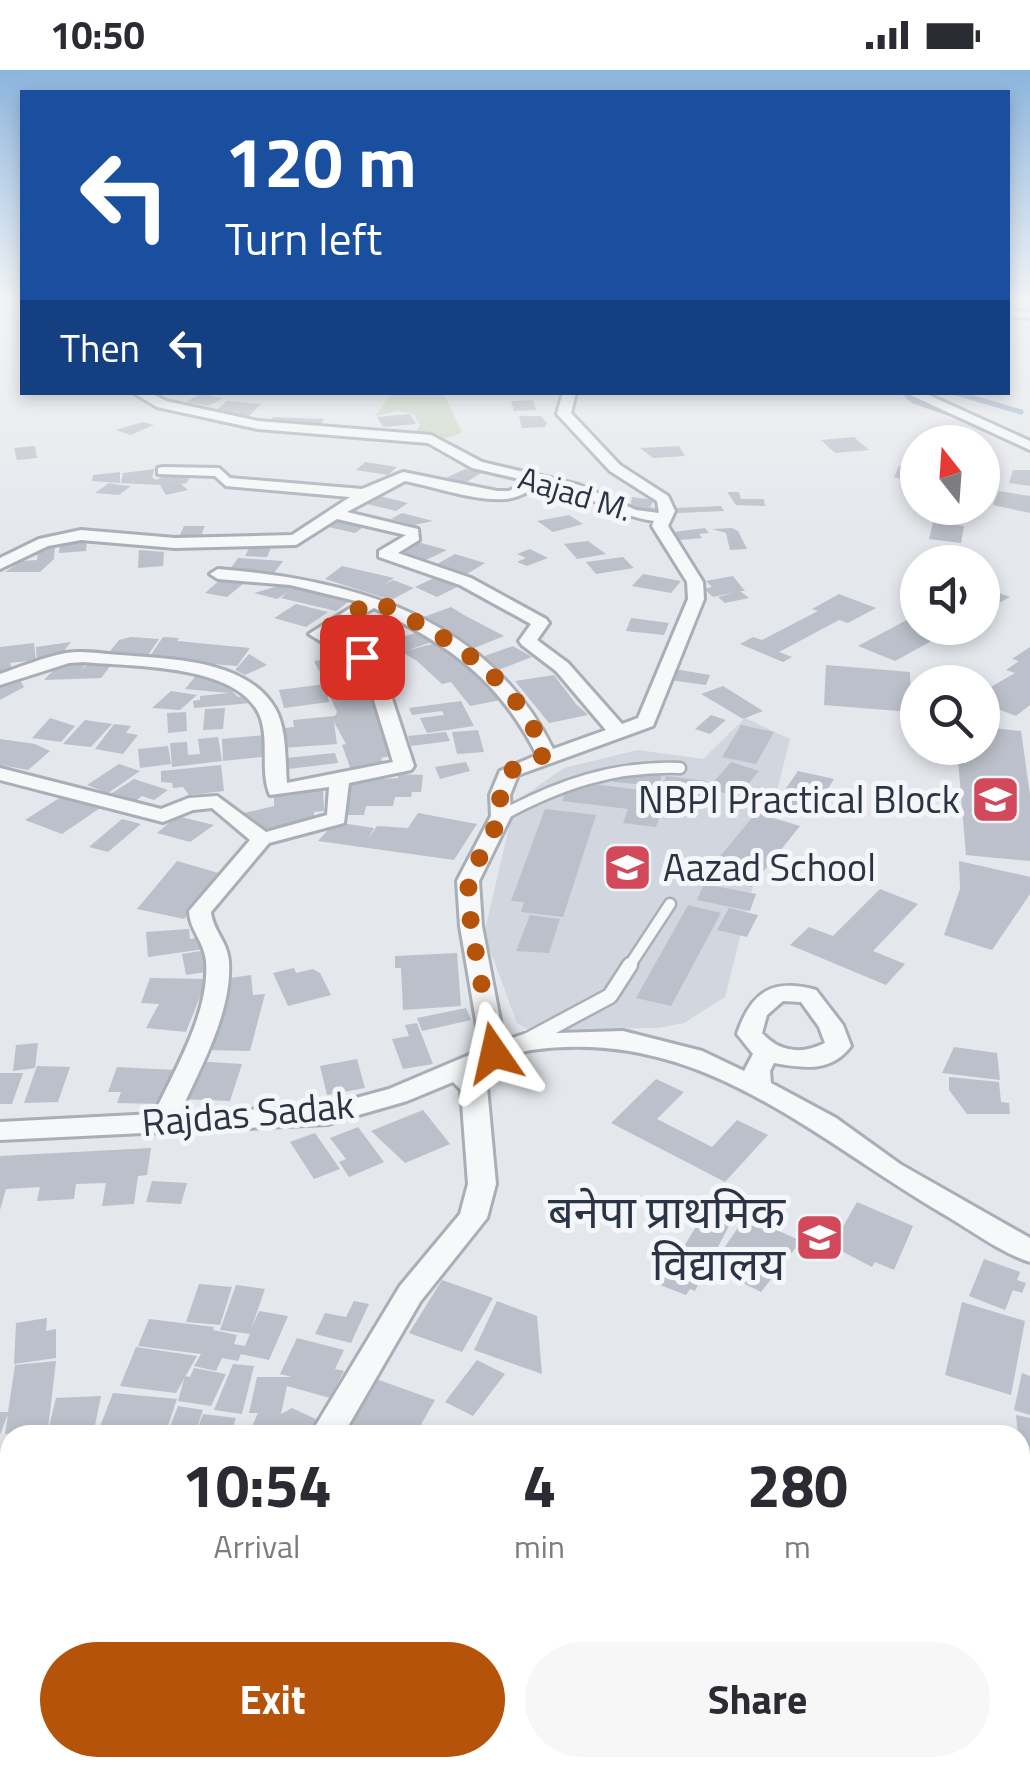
<!DOCTYPE html>
<meta charset="utf-8">
<style>
:root{--surface:#fff;--page:#f7f7f7;--text:#2b2b33;--muted:#7c7c81;--accent:#b45309}
body{margin:0;font-family:"Titillium Web","Noto Sans Devanagari",sans-serif;background:var(--page);color:var(--text);height:100vh;display:flex;flex-direction:column;font-size:38px;white-space:nowrap}
*{box-sizing:border-box;margin:0}
p{font-size:32px;color:var(--muted)}
.icon{flex:none;width:55px;height:55px;fill:none;stroke:currentColor;stroke-width:2;stroke-linecap:round;stroke-linejoin:round}
.map{position:relative;flex:1;overflow:hidden}
.sheet{position:absolute;left:0px;top:1355px;width:1030px;height:352px;display:flex;flex-direction:column;background:var(--surface);border-radius:30px 30px 0 0;box-shadow:0 5px 15px #0003}
.sheet>*{flex:none}
.hud{position:absolute;left:20px;top:20px;width:990px;height:305px;border-radius:0px;box-shadow:0 5px 15px #0003;background:#1a4fa0;color:#fff;overflow:hidden}
.needle{width:65px;rotate:343deg}
.tools{position:absolute;left:900px;top:355px;display:grid;gap:20px}
.tools a{display:grid;place-items:center;width:100px;height:100px;border-radius:50%;background:var(--surface);box-shadow:0 5px 15px #0003;font-size:50px}
.pin{position:absolute;display:grid;place-items:center;width:85px;height:85px;color:#fff;margin:-42px;border-radius:20px;box-shadow:0 5px 15px #0006}
.me{position:absolute;width:110px;margin:-55px;rotate:349deg;stroke-linejoin:round;filter:drop-shadow(0 0 8px #0008)}
.turn{display:flex;align-items:center;gap:35px;height:210px;padding:0 40px;font-size:45px}
.turn .icon{width:130px;height:130px;stroke-width:2.5}
.turn b{display:block;font-size:70px;line-height:85px}
.then{display:flex;align-items:center;height:95px;padding:0 40px;background:#0003;gap:20px;font-size:38px}
.eta{display:flex;justify-content:space-evenly;align-items:center;height:170px;text-align:center}
.eta b{font-size:60px;font-weight:700;line-height:70px}
.cta{display:flex;gap:20px;margin-top:auto;padding:20px 40px}
.cta a{flex:1;height:115px;border-radius:60px;background:var(--accent);color:#fff;font-size:40px;font-weight:700;line-height:115px;text-align:center}
.cta a+a{background:var(--page);color:var(--text)}
.status{display:flex;justify-content:space-between;align-items:center;height:70px;padding:0 50px;background:var(--surface);direction:ltr}
.status svg{height:28px;fill:currentColor}
.map>svg:first-child{display:block}
</style>
<div class="status"><b>10:50</b><svg viewBox="0 0 49 12"><path d="M0 12V9h3v3zM5 12V6h3v6zM10 12V3h3v9zM15 12V0h3v12zM26 1h20v11H26zM47 4h2v5h-2z"/></svg></div>
<div class="map">
<svg width="1030" height="1706" viewBox="0 0 1030 1706">
<rect width="100%" height="100%" fill="#e4e7ec"/>
<path fill="#d2d6de" d="M745 648 790 669 725 927 684 953 658 958 576 959 538 965 517 953 484 864 515 732 564 698 638 680 703 689Z"/>
<path fill="#c9d6c5" d="M401 323H450L445 326 462 363 447 368 415 364 420 355 413 344 399 341 375 346 389 326Z"/>
<g fill="none" stroke-linecap="round" stroke-linejoin="round">
<path stroke="#9fb4cc" stroke-width="5" d="M903 322 913 331 959 347
M953 322 1021 342"/>
</g>
<path fill="#bbc0ca" d="M200 324 223 328 209 336 186 332Z
M533 330 536 340 514 341 511 331Z
M227 331 261 334 249 346 214 342Z
M410 344 416 354 383 357 377 347Z
M519 346H541L547 353 545 357 522 358Z
M273 347 324 349 320 357 275 355 277 352 270 351Z
M143 352 154 355 131 365 115 360Z
M854 367 869 380 835 383 821 370Z
M35 376 37 388 17 390 14 378Z
M679 376 685 386 653 388 640 378Z
M365 392 397 397 388 405 356 400Z
M899 396H918V413L894 407Z
M155 399 152 407 156 410 165 405 191 404 187 413 181 414 188 420 166 425 160 415 121 413 123 403Z
M465 399 481 403 465 413 446 408Z
M1013 400H1030V416L1009 413Z
M120 402V413L92 411 93 405Z
M109 413 120 415 131 416 119 425 95 423Z
M999 421 1030 426V443L993 435Z
M727 422H739L741 429H764L765 436 736 435Z
M375 425 408 433 396 441 363 433Z
M632 427 654 430 650 437 656 438 654 442 630 439Z
M721 436 724 441 701 442 677 443 676 438Z
M402 443 433 451 414 455 391 449Z
M569 445 583 454 553 462 537 451Z
M337 448 368 454 355 463 324 456Z
M933 452 964 456 961 473 929 469Z
M184 456H205L201 466 178 469Z
M705 458 709 463 699 464 702 468 679 470 673 462Z
M732 458 738 461 747 479 730 480 726 463 712 459Z
M87 469 86 481 59 483 60 473Z
M414 471 447 480 424 491 395 482Z
M588 471 606 484 577 489 564 474Z
M252 472 273 473 267 487 245 486Z
M55 474 54 489 40 502H5L21 491 37 490 38 475Z
M530 479 548 488 527 496 517 492 526 488 517 484Z
M139 480 164 482 163 496 138 498Z
M455 484 485 493 467 504 437 494Z
M623 487 634 498 596 504 586 492Z
M238 488 283 491 271 507 250 505 253 500 228 502Z
M342 496 394 508 382 516 393 510 414 518 391 530 325 509Z
M643 504 681 511 671 523 632 516Z
M438 506 461 515 437 527 415 517Z
M733 506 745 521H740L749 528 725 533 718 527 735 522 713 527 704 519 712 517 706 511Z
M220 510 243 514 227 527 205 523Z
M282 515 295 519 301 515 355 527 336 541 281 528 288 522 277 529 254 523Z
M985 518 1010 527 982 542Z
M839 524 876 538 848 553 839 550 779 582 792 587 783 592 740 574 753 567 762 570 818 541 812 539Z
M296 534 328 542 306 557 274 548Z
M451 537 464 545 504 566 472 579 418 549Z
M918 544V558H955L895 591 858 576Z
M631 548 669 553 664 565 626 561Z
M419 562 432 572 405 581 436 573 483 605 506 629 470 636 451 612 442 614 417 591 385 572Z
M131 567 159 569 146 588 107 585 119 570Z
M163 567 179 568 177 571 250 578 237 596 148 589Z
M71 572 63 582 37 592 36 577Z
M34 573 36 590 10 593 13 604 0 606V577Z
M513 576 532 587 498 600 479 588Z
M1030 577V635L1016 646 982 633V622L1015 603 1006 600 1019 591 1012 589Z
M249 584 267 595 245 605 235 600Z
M349 586 358 608 367 606 386 663 381 664 391 686 381 688 384 696 351 700 342 675 346 674 334 652 337 674 283 678 285 658 294 657 293 650 335 646 337 642 328 622 335 621 328 604 319 601 314 591Z
M62 591 87 592 81 601 89 592 112 594 101 608 44 610Z
M826 595 910 602 911 642 824 635Z
M674 599 710 605 706 615 669 610Z
M199 602 217 605 238 627 250 625 251 633 194 638 193 631 200 630V626L229 623 185 619Z
M554 605 576 634 588 645 549 653 515 611Z
M20 610 24 617 0 630V614Z
M325 614 329 632 284 638 279 620Z
M723 616 763 641 743 649 701 624Z
M171 621 197 625 180 640 152 638Z
M461 631 474 656 427 663 420 648 444 645 442 641 412 645 409 638Z
M225 638 223 659 203 660 205 639Z
M186 642 187 661 168 663 167 643Z
M711 645 726 650 710 664 695 659Z
M50 648 75 656 61 672 32 668Z
M85 650 112 654 91 677 63 674Z
M114 654 131 656 126 663 138 665 123 684 95 679Z
M741 655 774 662 756 694 722 687Z
M982 657 1021 661 1030 725V791L966 785 957 678H982Z
M478 660 484 682 457 684 452 662Z
M446 662 450 671 411 676 408 666Z
M265 665 271 686 223 691 222 669Z
M218 667 222 691 172 697 170 673 187 672 188 685 200 684 198 669Z
M0 669 35 674 50 681 28 700 0 695Z
M168 676 171 694 140 698 138 679Z
M335 683 338 693 288 699 286 688Z
M466 692 470 701 440 709 435 697Z
M731 692 759 701 737 727 708 718Z
M119 694 140 701 108 723 87 715Z
M221 695 224 721 189 725 183 717 173 718 172 713 161 712V701Z
M616 700 662 704 659 716 613 712Z
M798 701 834 709 814 741 777 731Z
M398 704 423 705 421 722H412L411 727H395L393 736H366L364 745H343L350 711 398 708Z
M666 706 707 711 702 726 661 720Z
M134 709 168 720 154 730 142 726 133 733 109 725Z
M569 711 688 726 682 746 661 743 656 757 623 753 628 739 562 731Z
M872 716 896 718 897 732 873 731Z
M323 719 324 741 314 742V754L258 759 240 744 274 736V723Z
M64 725 100 738 62 764 25 750Z
M545 739 596 745 563 847 521 842 524 832 511 831Z
M418 743 477 754 454 790 318 771 335 752 374 758 368 769 377 756 408 758Z
M756 743 800 756 751 817 706 803Z
M177 746 214 755 190 772 157 763Z
M122 749 141 754 108 782 89 777Z
M177 791 222 804 184 849 137 839Z
M959 791 1030 807V824L992 880 944 865 960 819Z
M704 814 756 824 750 841 697 830Z
M880 819 918 834 873 881 905 894 886 915 790 875 809 857 833 866Z
M688 835 721 843 671 936 636 928Z
M729 838 758 845 747 867 717 860Z
M530 845 560 849 549 883 516 881Z
M189 859 190 869 204 867 205 879 148 887 146 862Z
M207 880 212 901 186 905 182 884Z
M457 883 461 936 403 940 401 898H395V886Z
M294 898 296 903 313 899 320 903 331 925 288 936 273 903Z
M251 905 253 925 265 924 250 981 204 980 223 909Z
M150 908 207 909 186 962 146 958 159 934 141 933Z
M466 938 471 950 422 961 417 948Z
M417 953 433 994 403 999 392 969 409 966 405 955Z
M38 973 35 998 13 1001 16 975Z
M954 977 997 983 1000 1010 942 1003Z
M357 989 365 1018 327 1025 320 996Z
M193 991 242 994 230 1031 180 1029Z
M37 996 70 997 58 1032 24 1033Z
M117 997 175 1000 163 1034 117 1033 121 1022H108Z
M0 1003H23L12 1034H0Z
M949 1007 999 1012 1001 1032 1009 1033 1010 1044H967L949 1020Z
M656 1009 684 1022 657 1049 712 1077 737 1050 768 1065 725 1112 611 1053Z
M423 1040 450 1074 405 1093 371 1061Z
M358 1057 384 1092 349 1107 339 1092 346 1089 330 1068Z
M315 1063 340 1099 314 1109 290 1072Z
M151 1078 147 1105 138 1106 134 1134 102 1136 106 1113 76 1114 74 1129 37 1131 40 1117 6 1119 0 1140V1086Z
M152 1111 187 1113 181 1134 146 1132Z
M857 1132 913 1156 894 1200 875 1192 872 1197 832 1176Z
M704 1144 730 1154 695 1221 690 1219 686 1225 660 1215Z
M746 1146 801 1171 761 1222 711 1197Z
M984 1189 1020 1202 1017 1210 1026 1213 1022 1223 1013 1220 1005 1240 969 1226Z
M442 1210 493 1228 462 1282 409 1263Z
M199 1214 232 1217 220 1255 186 1252Z
M236 1215 265 1219 251 1259 259 1241 288 1246 269 1290 241 1284 238 1291 222 1288 216 1301 194 1296 201 1284 138 1276 149 1249 214 1257 213 1260 237 1265 234 1274 245 1276 250 1264 220 1260Z
M354 1231 369 1234 351 1273 315 1264 325 1243 346 1247Z
M497 1231 537 1246 542 1304 474 1280Z
M962 1232 1025 1251 1011 1325 945 1305Z
M47 1248 46 1261 56 1259V1288L14 1294 16 1253Z
M297 1268 344 1280 335 1299 344 1301 330 1328 287 1316 281 1344 292 1338 320 1351 310 1365H248L258 1343H249L257 1307H292L280 1304Z
M136 1277 197 1286 176 1323 120 1316Z
M477 1290 505 1304 473 1346 445 1332Z
M56 1291 48 1359 5 1364 8 1344 0 1365V1342H8L15 1295Z
M233 1294 254 1296 242 1344 214 1340Z
M194 1298 226 1304 211 1336 178 1331 185 1306 190 1307Z
M1022 1303 1030 1306V1345L1014 1340Z
M373 1308 435 1330 415 1365H338Z
M113 1323 177 1329 165 1365 99 1359Z
M101 1326 93 1365H47L56 1328Z
M178 1336 203 1340 195 1363 169 1359Z
M203 1344 236 1348 230 1365H195Z
M1016 1345 1030 1348V1389L1020 1387Z
M0 1417H10V1480H0Z
M1020 1622 1028 1623 1030 1693 1020 1691Z
M0 1673H10V1698H54L48 1706H0Z
M92 1698H120L139 1706H87Z
M239 1698H278L274 1706Z
M281 1698H317L315 1706H278Z
M320 1698H359L356 1706H317Z
M417 1698H491L489 1706H414Z
M598 1698H635L631 1706H594Z
M638 1698H703L722 1706H634Z
M784 1698H868V1706H784Z
M920 1698H964V1706H921Z"/>
<g fill="none" stroke-linecap="round" stroke-linejoin="round">
<defs>
<path id="service-far1" d="M501 746C560 714 613 696 680 698
M628 898 670 834"/>
<path id="service" d="M528 970 610 926 630 895"/>
<path id="minor" d="M1008 240 1030 242V248L1008 246Z
M132 322H149L166 331 258 351 431 365 482 392 579 415 636 440 659 443 657 431 610 401 557 344 563 322H576L571 343 620 395 668 426 675 441 668 456 703 512 704 529 653 656 518 705 510 725 511 746 479 811 482 856 504 971 524 964 623 961 702 981 744 1001 753 984 737 964C751 922 772 908 816 920L843 955 851 976C831 1003 803 998 774 993L770 1001 771 1013 836 1048 900 1094 1030 1168V1192C1002 1183 975 1163 950 1148 813 1069 702 956 531 980 512 983 492 995 474 1003L487 1017 496 1114 487 1148 420 1232 343 1365H310L400 1216 460 1144 468 1114 461 1020 453 1012 407 1031 327 1054 0 1070V1052L154 1044C175 999 210 942 206 891 204 871 190 861 189 841L250 770 212 738 193 740 163 752 0 710V698L161 739 189 728 217 726 266 762 327 745 329 717 270 725C260 703 269 673 261 649 242 593 132 597 84 592L69 593 0 615V604C21 597 44 587 66 583 84 580 102 584 120 585 169 589 246 589 275 638 287 659 285 689 287 713L393 692 364 598 309 564 360 532 290 515 218 509 210 504 218 499C355 510 487 547 553 679L606 660 556 601 522 575 519 571 531 554 460 515 379 487V481L406 465 337 449 296 475 175 478 81 470 48 476 0 499V488L39 469 81 460 175 468 292 465 350 427 226 416 215 406 158 404V398L163 397 219 398 230 408 362 419 403 402 497 421H509L528 411 472 398 428 373 258 359 157 337ZM405 411C436 417 473 431 505 429 521 429 535 414 549 417 586 422 616 446 654 451L652 456 687 512 688 529 638 648 622 654 568 593 537 570 549 553 546 549 471 508 398 483 419 470 418 459 347 442ZM374 538C450 576 498 608 537 685L500 701 490 725 491 746 457 811 460 856 481 980 389 1019 327 1036 180 1043C200 998 232 943 229 892 228 872 213 861 211 842L269 773 344 753 349 713 411 700 414 696 381 595 330 564ZM783 931 801 932 819 957 825 973C802 985 779 982 762 963L767 945Z
M904 322H922L1030 371V380Z
M58 1698H100L97 1706H55Z"/>
</defs>
<use href="#service-far1" stroke="#a9aeb7" stroke-width="15"/>
<use href="#service" stroke="#a9aeb7" stroke-width="19"/>
<use href="#minor" stroke="#a9aeb7" stroke-width="6"/>
<use href="#service-far1" stroke="#f7f8fa" stroke-width="10"/>
<use href="#service" stroke="#f7f8fa" stroke-width="14"/>
<use href="#minor" fill="#f7f8fa" fill-rule="evenodd"/>
</g>
<linearGradient id="sky" x2="0" y2="1"><stop stop-color="#8bb4dd"/><stop offset="0.49" stop-color="#f3f4f6"/><stop offset="1" stop-color="#f3f4f6" stop-opacity="0"/></linearGradient>
<rect width="1030" height="471" fill="url(#sky)"/>
<g fill="none" stroke-linecap="round" stroke-linejoin="round">
<path stroke="#b45309" stroke-width="18" stroke-dasharray="0 32.4" d="M362 587 318 564 374 530C452 570 511 601 546 684L510 701 500 725 501 746 468 810 471 856 494 983"/>
</g>
<defs>
<symbol id="university-square" viewBox="-11 -11 22 22"><rect x="-9" y="-9" width="18" height="18" rx="4" fill="#d1495b" stroke="#f4f6f9"/><path d="M0-5L7-2L0 1L-7-2ZM-4 1L0 2.5L4 1V4Q0 6-4 4Z" fill="#fff"/></symbol>
<symbol id="school-square" viewBox="-11 -11 22 22"><rect x="-9" y="-9" width="18" height="18" rx="4" fill="#d1495b" stroke="#f4f6f9"/><path d="M0-5L7-2L0 1L-7-2ZM-4 1L0 2.5L4 1V4Q0 6-4 4Z" fill="#fff"/></symbol>
</defs>
<g fill-rule="evenodd">
<use href="#university-square" x="968" y="702" width="55" height="55"/>
<use href="#school-square" x="600" y="770" width="55" height="55"/>
<use href="#school-square" x="792" y="1140" width="55" height="55"/>
</g>
<g text-anchor="middle" stroke-width="10" stroke-linejoin="round" paint-order="stroke">
<g font-size="32" fill="#2b3445" stroke="#f4f6f9">
<text transform="translate(575 424) rotate(17)" y="11">Aajad M.</text>
</g>
<g font-size="38" fill="#2b3445" stroke="#f4f6f9" text-anchor="end">
<text x="960" y="743">NBPI Practical Block</text>
<text x="663" y="811" text-anchor="start">Aazad School</text>
</g>
<g font-size="38" fill="#2b3445" stroke="#f4f6f9">
<text transform="translate(248 1044) rotate(-5)" y="13">Rajdas Sadak</text>
</g>
<g font-size="45" fill="#2b3445" stroke="#f4f6f9" text-anchor="end">
<text x="785" y="1158">बनेपा प्राथमिक<tspan x="785" dy="52">विद्यालय</tspan></text>
</g>
</g>
</svg>
<div class="tools">
<a><svg class="needle" viewBox="-14 -14 28 28"><path d="M0-13l5 13h-10z" fill="#e53935"/><path d="M0 13l5-13h-10z" fill="#7c7c81"/></svg></a>
<a><svg class="icon" aria-label="sound" viewBox="0 0 24 24"><path d="M4 9h4l5-4v14l-5-4H4zM17 9q2 3 0 6"/></svg></a>
<a><svg class="icon" aria-label="search" viewBox="0 0 24 24"><circle cx="10" cy="10" r="6"/><path d="M15 15l6 6"/></svg></a>
</div>
<div class="pin" style="left:362px;top:587px;background:#d93025"><svg class="icon" aria-label="arrive" viewBox="0 0 24 24"><path d="M6 21V4h12l-3 4 3 4H6"/></svg></div>
<svg class="me" style="left:494px;top:983px" viewBox="-20 -20 40 40"><path d="M0-17L14 15 0 8-14 15z" fill="#b45309" stroke="#fff" stroke-width="4"/></svg>
<div class="hud">
<div class="turn"><svg class="icon" aria-label="left" viewBox="0 0 24 24"><path d="M17 20v-9H6M10 6l-5 5 5 5"/></svg><div><b>120 m</b>Turn left</div></div>
<div class="then">Then<svg class="icon" aria-label="left" viewBox="0 0 24 24"><path d="M17 20v-9H6M10 6l-5 5 5 5"/></svg></div>
</div>
<section class="sheet">
<div class="eta">
<div><b>10:54</b><p>Arrival</p></div>
<div><b>4</b><p>min</p></div>
<div><b>280</b><p>m</p></div>
</div>
<div class="cta"><a>Exit</a><a>Share</a></div>
</section>
</div>
